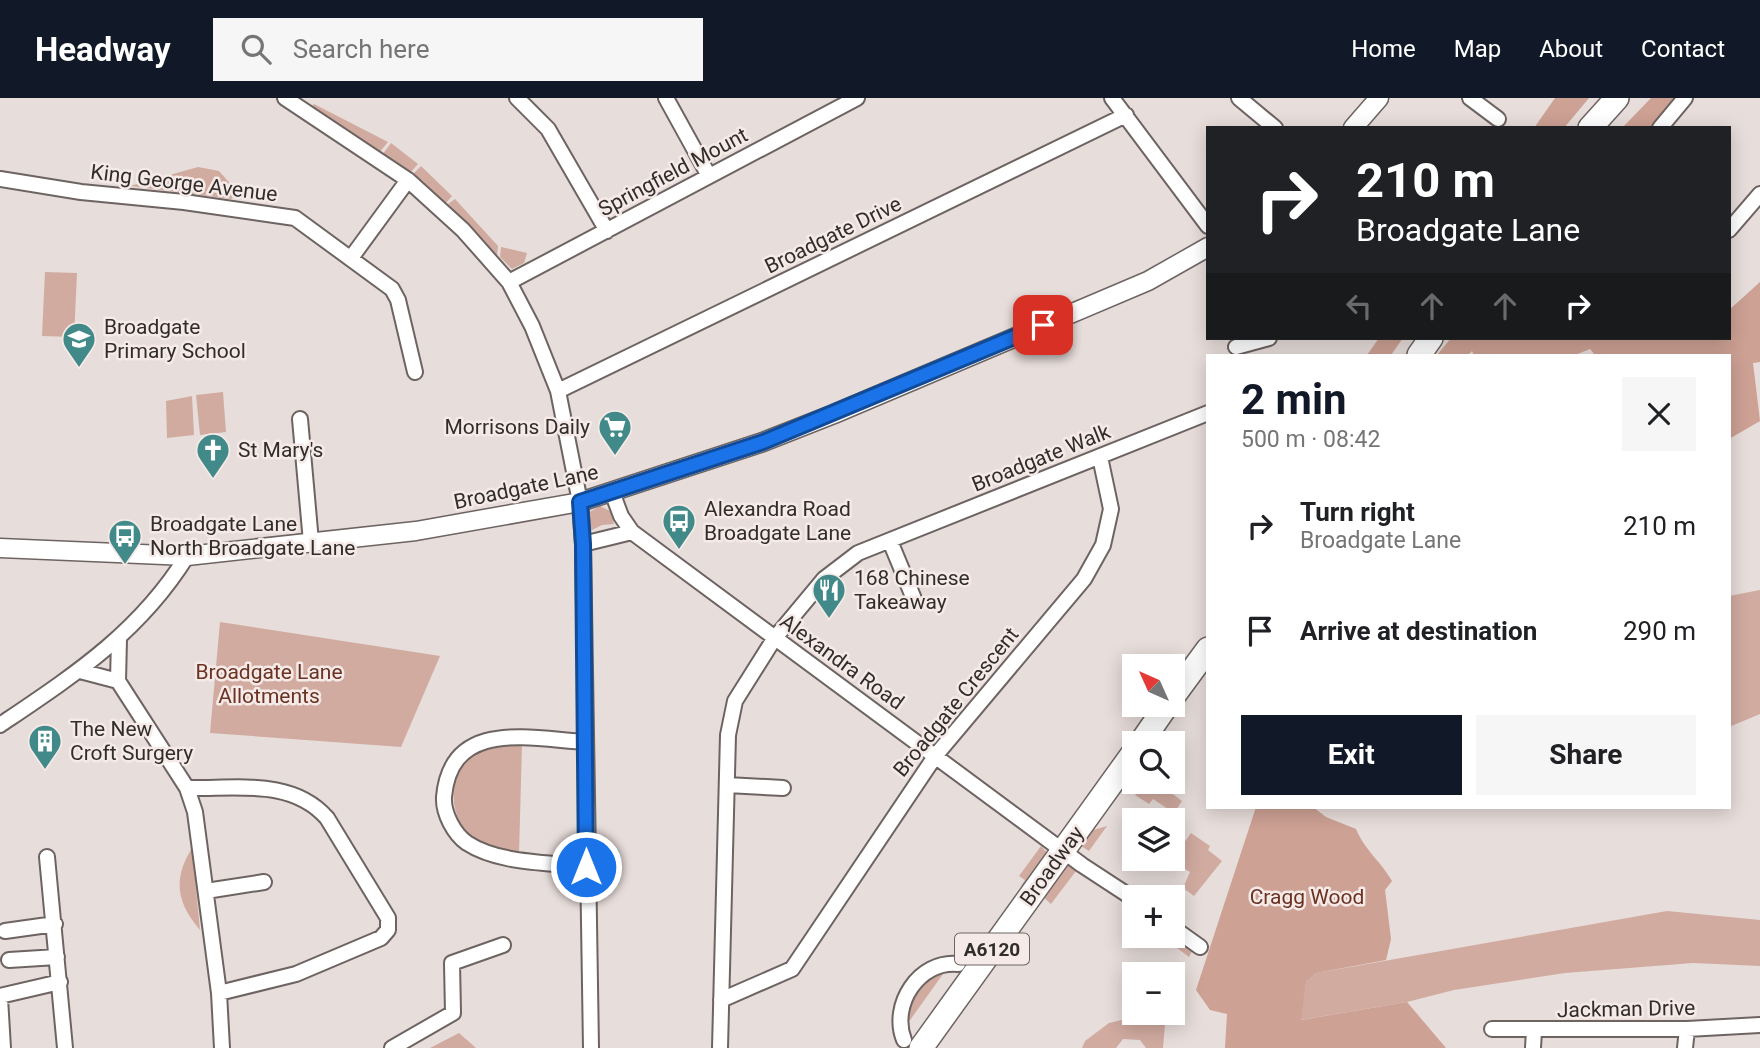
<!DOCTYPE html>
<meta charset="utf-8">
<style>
:root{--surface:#fff;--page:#f6f6f6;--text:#202124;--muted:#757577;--accent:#111827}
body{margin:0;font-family:Roboto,sans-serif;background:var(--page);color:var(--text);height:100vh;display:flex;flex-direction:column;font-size:26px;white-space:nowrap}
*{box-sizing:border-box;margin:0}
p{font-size:23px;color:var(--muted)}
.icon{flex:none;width:38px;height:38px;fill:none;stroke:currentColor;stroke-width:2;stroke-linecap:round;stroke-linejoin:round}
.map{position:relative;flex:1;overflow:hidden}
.sheet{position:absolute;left:1206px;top:256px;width:525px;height:455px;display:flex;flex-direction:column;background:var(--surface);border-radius:0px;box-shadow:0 4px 18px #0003}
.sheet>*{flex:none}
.banner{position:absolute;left:1206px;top:28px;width:525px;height:214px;border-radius:0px;box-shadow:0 4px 18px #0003;background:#202124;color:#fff;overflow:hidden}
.needle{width:46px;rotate:315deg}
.controls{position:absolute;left:1122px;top:556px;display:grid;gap:14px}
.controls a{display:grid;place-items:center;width:63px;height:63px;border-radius:0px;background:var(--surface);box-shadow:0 4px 18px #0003;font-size:35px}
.pin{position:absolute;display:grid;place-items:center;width:60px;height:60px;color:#fff;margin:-30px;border-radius:14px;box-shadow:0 4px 10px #0006}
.me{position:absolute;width:77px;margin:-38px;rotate:0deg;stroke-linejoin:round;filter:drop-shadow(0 0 5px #0008)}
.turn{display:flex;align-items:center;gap:24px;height:147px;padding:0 35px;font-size:32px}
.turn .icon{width:91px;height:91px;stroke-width:2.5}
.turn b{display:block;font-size:49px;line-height:60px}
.lanes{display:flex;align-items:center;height:66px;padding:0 35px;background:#0003;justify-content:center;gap:35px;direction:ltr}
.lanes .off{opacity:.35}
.round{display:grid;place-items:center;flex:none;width:74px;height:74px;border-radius:0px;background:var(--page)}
.headline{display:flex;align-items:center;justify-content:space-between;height:119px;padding:0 35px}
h1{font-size:42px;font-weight:700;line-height:52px;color:var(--accent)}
.button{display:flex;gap:14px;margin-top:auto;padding:14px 35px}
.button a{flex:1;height:80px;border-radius:0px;background:var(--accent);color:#fff;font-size:28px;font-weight:700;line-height:80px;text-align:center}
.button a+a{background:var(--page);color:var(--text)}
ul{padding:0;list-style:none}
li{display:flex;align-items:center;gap:21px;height:105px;padding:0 35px}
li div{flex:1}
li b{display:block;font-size:26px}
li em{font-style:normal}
header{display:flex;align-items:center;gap:42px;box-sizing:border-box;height:98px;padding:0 35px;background:var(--accent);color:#fff}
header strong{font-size:33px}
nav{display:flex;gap:38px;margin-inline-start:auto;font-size:24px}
.search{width:490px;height:63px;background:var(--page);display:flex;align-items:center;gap:18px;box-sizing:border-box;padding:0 24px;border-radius:0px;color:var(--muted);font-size:26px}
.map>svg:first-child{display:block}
</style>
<header>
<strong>Headway</strong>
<div class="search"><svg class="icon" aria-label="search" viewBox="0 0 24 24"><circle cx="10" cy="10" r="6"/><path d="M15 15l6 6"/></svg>Search here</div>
<nav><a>Home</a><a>Map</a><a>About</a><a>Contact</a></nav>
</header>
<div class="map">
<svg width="1760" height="950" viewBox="0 0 1760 950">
<rect width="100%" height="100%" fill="#e7ddda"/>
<path fill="#d1aba0" d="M314 6 388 44 379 55 310 11Z
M391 45 418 66 409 76 382 57Z
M421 68 452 98 446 105 411 78Z
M198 69 219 73 235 91 232 101 130 88Z
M455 101 498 148 497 159 448 106Z
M501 149 527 155 524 165 512 171 500 159Z
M45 174 77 175 74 239 42 238Z
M223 294 226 334 200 337 196 297Z
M192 298 194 337 167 340 166 303Z
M600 408 610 413 614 426 602 427 590 433 588 415Z
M1760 492V616L1729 629V498Z
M220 524 440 558 401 649 210 635Z
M494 645 522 646 519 757C507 754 492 752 482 747 457 734 448 702 457 676 464 660 480 653 494 645Z
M1145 684H1157L1182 703 1174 715 1153 701 1149 706 1135 697Z
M1107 728 1089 753 1081 748 1090 733Z
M1191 735 1210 748 1208 752 1222 763 1194 798 1183 790 1190 774 1171 763Z
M1041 748 1049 757 1028 785 1021 788 1025 782 1019 778Z
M192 750 200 832C176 804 173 781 192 750Z
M1067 767 1076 773 1051 806 1043 799 1062 768Z
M1667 813 1760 822V868L1693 865 1565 875 1454 892 1407 904 1300 922 1306 884 1316 875Z
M1150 838H1172L1192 853 1189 859 1165 841 1158 849 1148 841Z
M948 869 903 932 904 904 919 892 918 884Z
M1152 915H1166L1163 950H1146L1140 942 1123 941 1116 950H1082L1085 943 1109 925Z
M459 935 476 950H430Z"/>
<path fill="#cda194" d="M1555 0H1589L1564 30H1534Z
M1651 0H1676L1651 30H1622Z
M1760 184V264L1753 265 1760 323 1729 341V257H1595L1590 251 1575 257H1474L1472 253 1468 257H1437L1451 240H1729V212Z
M1379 240H1403L1391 257H1367Z
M1256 709H1313L1326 719 1356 731C1366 754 1379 761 1392 783L1385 792 1391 841 1386 862 1316 875 1306 884 1301 922 1407 904 1446 950H1225L1227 916 1210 912 1196 892Z"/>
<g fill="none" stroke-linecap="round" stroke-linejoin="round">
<defs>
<path id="minor" d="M285 0 408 82 463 132 509 184 532 228 558 293 580 404 583 446 591 950
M517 0 548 31 607 133
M666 0 709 78
M1112 0 1208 128
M1239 0 1275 30
M1470 0 1498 21
M1660 30 1685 0
M0 81 81 94 184 104 295 120 392 191 398 202 415 274
M1729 132 1760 96
M351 160 408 82
M509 184 857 0
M1236 249 1269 240
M558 293 1126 17
M300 321 311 444
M612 394 621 418 632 434 1082 767 1134 801
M890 443 914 501
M583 446 632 434
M119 541 118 583 187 690 195 714 219 895 222 950
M80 573 118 583
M0 627C74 577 139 535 187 458
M586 644C531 641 451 620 444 699 443 715 454 736 467 745 499 766 549 764 586 769
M727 687 783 690
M187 690C236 691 292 680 327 720L388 820V832L381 840 296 876 219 895
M47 759 65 950
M206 793 264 784
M1172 829 1200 849
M5 833 55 826
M9 862 57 859
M0 898 60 884
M0 900 3 950
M721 902 792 871 936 657 1084 481 1103 447 1111 411 1100 359
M1492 931H1687L1760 927
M904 942C890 907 919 862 958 866
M392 950 453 915 452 865 503 847
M720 950 728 637 735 603 774 541 824 481 858 455 1208 315
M1533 950 1534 933
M1685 950 1687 931"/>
<path id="tertiary" d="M1353 30 1379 0
M0 450 187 458 416 433 580 404 763 344 834 316 1148 183 1208 149"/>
<path id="trunk" d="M1590 30 1617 0
M1419 257 1431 240
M1172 600 1208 551
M1140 646 1167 607
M921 950 1134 654"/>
</defs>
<use href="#minor" stroke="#6d6462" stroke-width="18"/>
<use href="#tertiary" stroke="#6d6462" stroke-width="21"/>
<use href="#trunk" stroke="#6d6462" stroke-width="26"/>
<use href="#minor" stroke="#fff" stroke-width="14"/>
<use href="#tertiary" stroke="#fff" stroke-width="18"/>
<use href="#trunk" stroke="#fff" stroke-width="23"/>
</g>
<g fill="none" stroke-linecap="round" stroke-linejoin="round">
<defs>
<path id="route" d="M586 769 583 446 580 404 763 344 1043 227"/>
</defs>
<use href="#route" stroke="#114b97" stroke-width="18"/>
<use href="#route" stroke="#1a73e8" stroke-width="12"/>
</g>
<defs>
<symbol id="school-pin" viewBox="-11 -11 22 30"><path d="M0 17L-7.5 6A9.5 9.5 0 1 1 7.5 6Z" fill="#428a8a" stroke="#f5eae7"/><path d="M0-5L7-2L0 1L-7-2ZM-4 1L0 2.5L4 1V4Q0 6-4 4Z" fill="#fff"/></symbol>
<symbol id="supermarket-pin" viewBox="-11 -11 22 30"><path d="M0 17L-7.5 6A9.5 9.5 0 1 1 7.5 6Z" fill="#428a8a" stroke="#f5eae7"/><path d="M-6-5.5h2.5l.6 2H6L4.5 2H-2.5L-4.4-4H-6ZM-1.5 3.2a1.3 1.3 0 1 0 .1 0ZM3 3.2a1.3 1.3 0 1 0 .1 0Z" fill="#fff"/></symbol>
<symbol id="church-pin" viewBox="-11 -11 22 30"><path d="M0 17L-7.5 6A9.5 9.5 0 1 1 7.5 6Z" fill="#428a8a" stroke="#f5eae7"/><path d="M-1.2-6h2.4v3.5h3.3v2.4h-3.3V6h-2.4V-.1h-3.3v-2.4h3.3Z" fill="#fff"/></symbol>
<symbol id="bus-pin" viewBox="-11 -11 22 30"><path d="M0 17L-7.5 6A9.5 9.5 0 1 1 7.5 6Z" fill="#428a8a" stroke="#f5eae7"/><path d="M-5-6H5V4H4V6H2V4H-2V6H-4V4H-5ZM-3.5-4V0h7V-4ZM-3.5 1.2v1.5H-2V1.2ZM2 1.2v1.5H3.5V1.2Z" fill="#fff"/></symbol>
<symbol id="restaurant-pin" viewBox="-11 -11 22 30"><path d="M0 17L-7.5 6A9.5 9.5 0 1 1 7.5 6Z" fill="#428a8a" stroke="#f5eae7"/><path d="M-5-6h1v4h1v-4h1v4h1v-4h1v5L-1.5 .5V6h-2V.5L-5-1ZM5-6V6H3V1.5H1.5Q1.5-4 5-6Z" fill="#fff"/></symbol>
<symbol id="building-pin" viewBox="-11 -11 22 30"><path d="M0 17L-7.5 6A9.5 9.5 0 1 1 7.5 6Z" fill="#428a8a" stroke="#f5eae7"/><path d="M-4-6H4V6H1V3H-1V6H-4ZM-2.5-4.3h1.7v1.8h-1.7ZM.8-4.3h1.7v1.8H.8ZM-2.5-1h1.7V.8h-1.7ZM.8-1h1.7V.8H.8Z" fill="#fff"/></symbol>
</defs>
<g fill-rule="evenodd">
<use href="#school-pin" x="60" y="222" width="38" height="52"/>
<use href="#supermarket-pin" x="596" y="310" width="38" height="52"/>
<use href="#church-pin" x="194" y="333" width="38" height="52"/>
<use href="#bus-pin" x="660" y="404" width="38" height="52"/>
<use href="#bus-pin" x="106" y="419" width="38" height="52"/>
<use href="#restaurant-pin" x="810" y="473" width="38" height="52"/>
<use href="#building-pin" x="26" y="624" width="38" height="52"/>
</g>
<g text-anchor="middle" stroke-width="5" stroke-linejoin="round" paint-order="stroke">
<rect fill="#f5eae7" stroke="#6b6663" stroke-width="2" x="955" y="835.5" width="74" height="31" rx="5"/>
<g font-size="19" font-weight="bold" fill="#302d2b">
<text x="992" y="858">A6120</text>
</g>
<g font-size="21" fill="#302d2b" stroke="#f5eae7">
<text transform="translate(673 74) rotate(-28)" y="7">Springfield Mount</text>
<text transform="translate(184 85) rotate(7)" y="7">King George Avenue</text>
<text transform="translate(833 137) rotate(-26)" y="7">Broadgate Drive</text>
<text transform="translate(1041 360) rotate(-22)" y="7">Broadgate Walk</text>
<text transform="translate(526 389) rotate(-12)" y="7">Broadgate Lane</text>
<text transform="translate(842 564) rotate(36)" y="7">Alexandra Road</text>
<text transform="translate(956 604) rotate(-51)" y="7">Broadgate Crescent</text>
<text transform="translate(1052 768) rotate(-54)" y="7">Broadway</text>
<text transform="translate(1626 911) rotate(-1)" y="7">Jackman Drive</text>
</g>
<g font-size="21" fill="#302d2b" stroke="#f5eae7" text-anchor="start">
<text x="104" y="236">Broadgate<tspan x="104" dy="24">Primary School</tspan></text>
<text x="590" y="336" text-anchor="end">Morrisons Daily</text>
<text x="238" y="359">St Mary's</text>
<text x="704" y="418">Alexandra Road<tspan x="704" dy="24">Broadgate Lane</tspan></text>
<text x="150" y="433">Broadgate Lane<tspan x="150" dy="24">North Broadgate Lane</tspan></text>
<text x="854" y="487">168 Chinese<tspan x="854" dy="24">Takeaway</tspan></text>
<text x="70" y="638">The New<tspan x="70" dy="24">Croft Surgery</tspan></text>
</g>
<g font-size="21" fill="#6a3222" stroke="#f5eae7">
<text x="269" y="581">Broadgate Lane<tspan x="269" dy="24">Allotments</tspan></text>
<text x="1307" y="806">Cragg Wood</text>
</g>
</g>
</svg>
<div class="controls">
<a><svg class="needle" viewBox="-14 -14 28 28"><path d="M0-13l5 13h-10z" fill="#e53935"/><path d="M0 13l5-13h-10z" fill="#757577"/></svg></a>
<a><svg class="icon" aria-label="search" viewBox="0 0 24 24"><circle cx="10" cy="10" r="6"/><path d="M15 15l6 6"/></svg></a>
<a><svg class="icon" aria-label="layers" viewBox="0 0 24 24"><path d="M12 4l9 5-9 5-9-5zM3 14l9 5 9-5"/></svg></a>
<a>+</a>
<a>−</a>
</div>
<div class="pin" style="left:1043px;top:227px;background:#d93025"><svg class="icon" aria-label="arrive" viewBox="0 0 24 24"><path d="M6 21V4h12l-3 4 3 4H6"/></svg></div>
<svg class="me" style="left:586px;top:769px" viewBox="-20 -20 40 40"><circle r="17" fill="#1a73e8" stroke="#fff" stroke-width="3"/><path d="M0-11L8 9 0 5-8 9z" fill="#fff"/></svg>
<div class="banner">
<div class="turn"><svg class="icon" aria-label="right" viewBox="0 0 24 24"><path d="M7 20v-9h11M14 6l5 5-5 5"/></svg><div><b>210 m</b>Broadgate Lane</div></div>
<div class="lanes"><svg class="icon off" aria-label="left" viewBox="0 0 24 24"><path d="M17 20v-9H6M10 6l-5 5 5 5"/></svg><svg class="icon off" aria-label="ahead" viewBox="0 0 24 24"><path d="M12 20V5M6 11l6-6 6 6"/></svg><svg class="icon off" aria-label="ahead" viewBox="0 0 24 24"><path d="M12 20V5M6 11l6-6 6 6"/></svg><svg class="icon" aria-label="right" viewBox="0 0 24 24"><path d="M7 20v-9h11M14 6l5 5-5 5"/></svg></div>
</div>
<section class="sheet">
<div class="headline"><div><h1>2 min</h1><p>500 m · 08:42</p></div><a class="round"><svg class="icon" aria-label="close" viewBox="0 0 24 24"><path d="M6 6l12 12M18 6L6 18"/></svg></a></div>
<ul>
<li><svg class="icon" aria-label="right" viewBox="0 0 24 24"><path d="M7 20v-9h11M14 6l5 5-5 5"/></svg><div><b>Turn right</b><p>Broadgate Lane</p></div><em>210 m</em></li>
<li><svg class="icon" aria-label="arrive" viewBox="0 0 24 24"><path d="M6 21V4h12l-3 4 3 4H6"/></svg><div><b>Arrive at destination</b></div><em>290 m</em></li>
</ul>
<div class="button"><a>Exit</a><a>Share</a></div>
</section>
</div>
